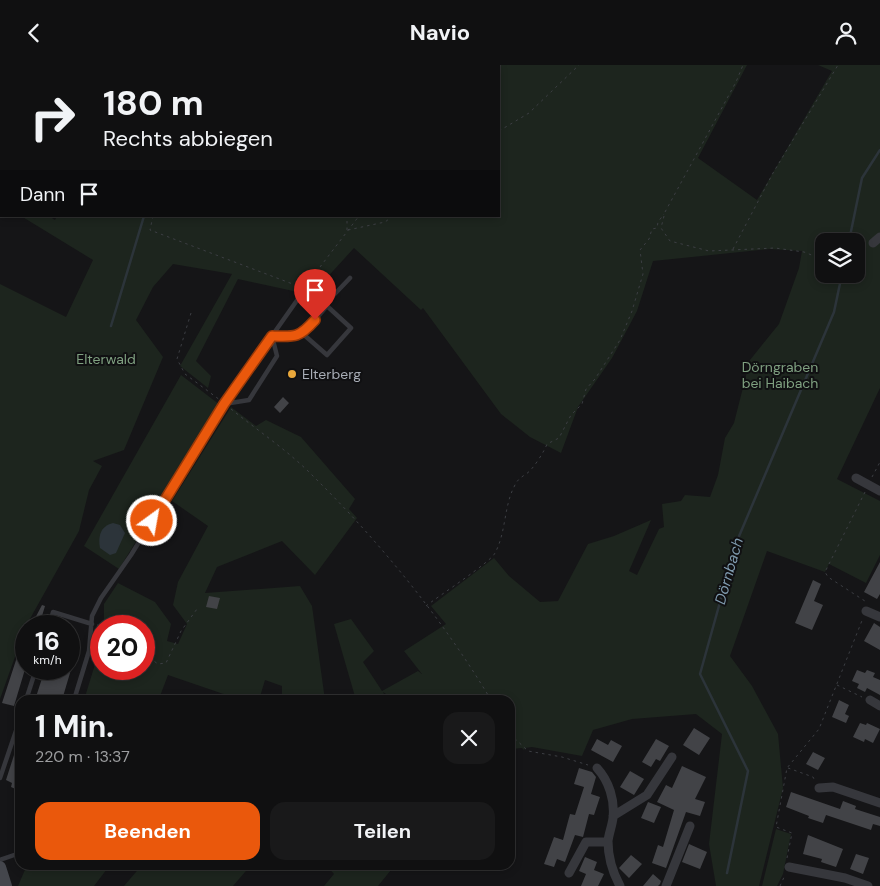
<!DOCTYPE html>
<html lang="de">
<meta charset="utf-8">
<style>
:root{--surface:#101011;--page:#19191a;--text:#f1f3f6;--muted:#9c9d9f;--line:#303031;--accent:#ea580c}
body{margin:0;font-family:"DM Sans",sans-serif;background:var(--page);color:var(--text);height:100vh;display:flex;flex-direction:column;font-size:19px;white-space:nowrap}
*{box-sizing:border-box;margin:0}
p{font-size:16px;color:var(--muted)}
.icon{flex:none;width:28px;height:28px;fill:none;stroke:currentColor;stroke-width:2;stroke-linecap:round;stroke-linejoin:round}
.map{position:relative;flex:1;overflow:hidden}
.details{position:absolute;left:15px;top:630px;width:500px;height:175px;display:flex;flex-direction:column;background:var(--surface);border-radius:15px;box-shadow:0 2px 8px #0003,0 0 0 1px var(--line)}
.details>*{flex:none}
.banner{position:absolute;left:0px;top:0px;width:500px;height:152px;box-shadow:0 2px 8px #0003,0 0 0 1px var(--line);background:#101011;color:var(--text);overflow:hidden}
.buttons{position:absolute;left:815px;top:168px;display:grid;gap:10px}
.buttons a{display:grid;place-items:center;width:50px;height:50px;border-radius:10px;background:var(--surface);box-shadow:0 2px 8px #0003,0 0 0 1px var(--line);font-size:25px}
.speed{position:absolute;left:15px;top:550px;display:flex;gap:10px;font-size:25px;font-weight:700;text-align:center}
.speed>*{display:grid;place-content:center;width:65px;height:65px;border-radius:50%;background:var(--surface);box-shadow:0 2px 8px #0003,0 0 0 1px var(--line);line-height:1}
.speed small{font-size:12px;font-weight:400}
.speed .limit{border:8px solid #d22;background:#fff;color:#111}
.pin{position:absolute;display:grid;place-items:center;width:42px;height:42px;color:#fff;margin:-51px -21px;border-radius:50% 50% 50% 0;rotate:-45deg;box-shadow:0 0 5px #0007}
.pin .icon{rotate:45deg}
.me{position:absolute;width:55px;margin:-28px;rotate:32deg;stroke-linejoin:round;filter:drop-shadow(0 0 4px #0008)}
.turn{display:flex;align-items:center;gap:18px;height:105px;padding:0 20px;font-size:22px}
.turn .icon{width:65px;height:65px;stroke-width:2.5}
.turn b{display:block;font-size:35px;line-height:42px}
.then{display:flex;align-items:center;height:48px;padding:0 20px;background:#0003;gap:10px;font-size:19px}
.round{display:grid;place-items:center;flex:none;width:52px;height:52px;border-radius:15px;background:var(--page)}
.summary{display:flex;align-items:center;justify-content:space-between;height:85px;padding:0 20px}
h1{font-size:30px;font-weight:700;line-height:38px}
.button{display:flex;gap:10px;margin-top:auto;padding:10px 20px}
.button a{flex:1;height:58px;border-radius:15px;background:var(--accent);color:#fff;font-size:20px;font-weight:700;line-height:58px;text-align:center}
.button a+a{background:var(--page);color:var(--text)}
header{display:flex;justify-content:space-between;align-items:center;height:65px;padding:0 20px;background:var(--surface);font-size:22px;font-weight:700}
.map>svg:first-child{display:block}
</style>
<header><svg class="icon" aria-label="back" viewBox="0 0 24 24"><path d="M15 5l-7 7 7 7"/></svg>Navio<svg class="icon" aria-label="person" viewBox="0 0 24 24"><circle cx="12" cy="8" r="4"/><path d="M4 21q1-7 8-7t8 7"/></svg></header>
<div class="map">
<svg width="880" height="821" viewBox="0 0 880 821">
<rect width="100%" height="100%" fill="#151517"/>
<path fill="#1d251e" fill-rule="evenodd" d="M0 0H747L698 93 757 135 832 6 818 0H880V323L837 414 880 436V490L866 518 829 499 825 507 767 486 730 591 752 621 778 669 783 723 759 821H716L709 779 722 669 696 649 632 654 593 665 582 691 532 682 525 683 524 685 522 683 510 684V635H387L392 633 383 627 387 635H356L334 559 351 554 374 586 363 597 382 626 418 606 422 609 404 586 446 559 431 541 494 493 509 511 540 537 558 536 588 479 614 471 651 455 629 506 637 510 659 464 664 462 662 439 681 436 685 430 710 432 718 410 725 373 734 358 750 295 779 259 799 203 802 186 770 184 653 196 637 246 612 293 578 342 561 388 530 372 501 349 423 243 421 245 354 183 323 217 315 212 298 227 238 214 196 296 211 311 208 323 180 301 232 209 173 199 153 222 136 255 163 292 124 385 93 396 102 401 89 425 79 466 26 561 0 634V219L66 252 93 195 21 151H49L55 155 57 151H499V1H1V139ZM824 176H856V209H824Z
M181 310 220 340 119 504 84 481Z
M231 342 256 361 266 355 301 372 355 434 349 444 357 453 315 510 282 476 217 502 205 528 300 521 312 541 325 635H282V621L265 615 259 635H241L168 610 160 631 173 635H84L101 580V604H144V561H104V539L118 518 155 537 171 559 167 576 178 579 187 559 173 540 178 517 208 461 172 436Z
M776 764 791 769 783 809 777 821H762Z
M27 800H110L94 821H18Z
M142 800H251L233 821H124Z
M326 800H395L378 821H324L334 809Z"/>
<path fill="#2c343a" d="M113 458 120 460 125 468 116 488 110 490 100 483C98 472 100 461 113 458Z"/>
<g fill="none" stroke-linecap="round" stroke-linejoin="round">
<path stroke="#2c343a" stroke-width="2.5" d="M177 0V1
M849 176 862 113 880 85
M111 261 144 151
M727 808 748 706 700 609 737 476 834 247 842 209"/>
</g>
<path fill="#424347" d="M283 332 289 338 280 348 274 342Z
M880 497V529L877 534 864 527Z
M813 515 821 519 814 536 823 540 812 565 795 558Z
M209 531 220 533 217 544 206 542Z
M42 540 45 541 39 561H31Z
M874 558 880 562V585L864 576Z
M26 571V601L14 641 2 638 18 589Z
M69 578 78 581 62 635H35L45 604H69Z
M857 605 865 608 867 605 875 608 873 612 880 615V630L867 623 865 627 857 623 859 619 852 616Z
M839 635 849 640 845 649 849 651 846 658 832 652Z
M860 658 866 660 867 658 880 664 873 678 865 674 864 677 853 672Z
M694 663 710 673 699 690 683 680Z
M597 674 608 680 611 675 622 681 613 697 591 685Z
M656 674 669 681 660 696 656 694 651 702 642 697Z
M813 687 825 693 818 705 806 699Z
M14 690 20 692V726L11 722 12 718 6 715Z
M682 701 706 712 695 734 705 737 700 751 686 747 666 803 652 798 658 780 663 782 674 745 657 737 666 720 672 723Z
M579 703 592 707 596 712 591 729 600 732 594 750 589 749 583 772 575 770 565 797 557 794 554 802 544 799 554 772 563 775 570 749 575 750 584 722 574 719Z
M630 706 644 714 634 730 620 722Z
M791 727 840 744 843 736 856 741 855 744 880 752V761L873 759 871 765 826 750 823 758 808 753 809 751 786 742Z
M648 737 661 742 654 758 641 753Z
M808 770 843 784 836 802 821 797 822 794 803 789Z
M689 779 707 787 700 804 682 797Z
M856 789 869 793 863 809 850 804Z
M631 790 642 799 629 813 619 803Z
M585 792 597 797 594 805 604 809 598 821H581L586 809 579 806Z
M653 809 661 816 660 819 658 821H643Z"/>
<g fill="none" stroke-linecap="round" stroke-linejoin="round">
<path stroke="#3c3e43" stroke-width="1" stroke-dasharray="2.5 4" stroke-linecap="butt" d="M190 1 191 0
M403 1 404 0
M490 1 491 0
M499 66 529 48 579 0
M665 147 736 17 743 0
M153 151 150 165 298 221
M664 151 661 163 670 176 709 186 775 183 804 187 824 195
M347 165V151
M348 165 385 157 393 151
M856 183 865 181
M733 184 773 108 838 0
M320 202 359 151
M191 248 177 294 185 309 220 335
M231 344C257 365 287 385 311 409 379 476 442 553 491 635
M872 412 880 397
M865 427 825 507 828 512 868 538
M426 541C437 532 491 497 495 488 506 468 504 441 514 422 517 415 520 413 526 409 533 405 545 385 547 379L559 373 571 350 582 339 586 324 595 314 620 275 632 246 643 209 640 185 649 174 652 164 657 163 658 157 664 149
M97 560 103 561
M144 589 158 599 166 598 181 566 197 544
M837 620 862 632
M510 669 528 686 562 692 588 700
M788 703 813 712 815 716
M787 793 792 768 776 762 787 703 819 664 863 553
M780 821 785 810"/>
<path stroke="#36373c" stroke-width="4.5" d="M301 230 328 236
M327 241 351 263 327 290 303 269 327 241 328 236 350 213
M224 339 249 335 277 291 272 271 293 272 303 269
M49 561 53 547 92 559
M26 635 36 604
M74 635 89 586 92 551 101 533 131 490 224 339 317 207
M0 713 20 654
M0 795 20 788"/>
<path stroke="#36373c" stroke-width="9" d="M873 178 880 172
M856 413 880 426
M866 546 880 552
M870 635 880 641
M597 703C609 716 615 735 613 753 612 761 609 768 608 776 608 791 613 808 620 821
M819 723 833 722 880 738
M613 751 647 730 672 692
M789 802 845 813 868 821
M569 808 586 777H608
M666 821 690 761"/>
<path stroke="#44464c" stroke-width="12" d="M0 802 6 821"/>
</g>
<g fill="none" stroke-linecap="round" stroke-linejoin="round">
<defs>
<path id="route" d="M152 456 224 339 272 271C295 272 299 273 315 255"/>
</defs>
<use href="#route" stroke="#983908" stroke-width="12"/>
<use href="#route" stroke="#ea580c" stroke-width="9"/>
</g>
<circle fill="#e9a73b" stroke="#101012" stroke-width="2" cx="292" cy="309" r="5"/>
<g text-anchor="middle" stroke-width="4" stroke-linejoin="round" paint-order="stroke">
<g font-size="14" fill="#7fa080" stroke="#101012">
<text x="106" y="299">Elterwald</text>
<text x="780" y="307">Dörngraben<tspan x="780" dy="16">bei Haibach</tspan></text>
</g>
<g font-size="14" fill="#a8adb6" stroke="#101012" text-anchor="start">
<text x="302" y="314">Elterberg</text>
</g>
<g font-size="15" font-style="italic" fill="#809cb0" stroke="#101012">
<text transform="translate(729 506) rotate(-74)" y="5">Dörnbach</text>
</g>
</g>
</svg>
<div class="buttons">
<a><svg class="icon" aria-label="layers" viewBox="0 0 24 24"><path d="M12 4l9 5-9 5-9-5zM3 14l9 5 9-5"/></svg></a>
</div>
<div class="speed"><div>16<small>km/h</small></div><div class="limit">20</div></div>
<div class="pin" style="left:315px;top:255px;background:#d93025"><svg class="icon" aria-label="arrive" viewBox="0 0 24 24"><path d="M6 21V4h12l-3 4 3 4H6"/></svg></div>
<svg class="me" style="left:152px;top:456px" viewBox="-20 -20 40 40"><circle r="17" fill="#ea580c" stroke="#fff" stroke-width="3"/><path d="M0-11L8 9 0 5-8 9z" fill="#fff"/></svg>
<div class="banner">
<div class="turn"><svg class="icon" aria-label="right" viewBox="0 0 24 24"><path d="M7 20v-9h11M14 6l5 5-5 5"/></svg><div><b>180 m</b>Rechts abbiegen</div></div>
<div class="then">Dann<svg class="icon" aria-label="arrive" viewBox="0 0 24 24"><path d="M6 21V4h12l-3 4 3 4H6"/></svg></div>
</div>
<section class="details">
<div class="summary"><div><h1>1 Min.</h1><p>220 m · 13:37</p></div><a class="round"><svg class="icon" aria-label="close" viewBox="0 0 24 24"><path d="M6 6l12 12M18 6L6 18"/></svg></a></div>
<div class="button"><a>Beenden</a><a>Teilen</a></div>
</section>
</div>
